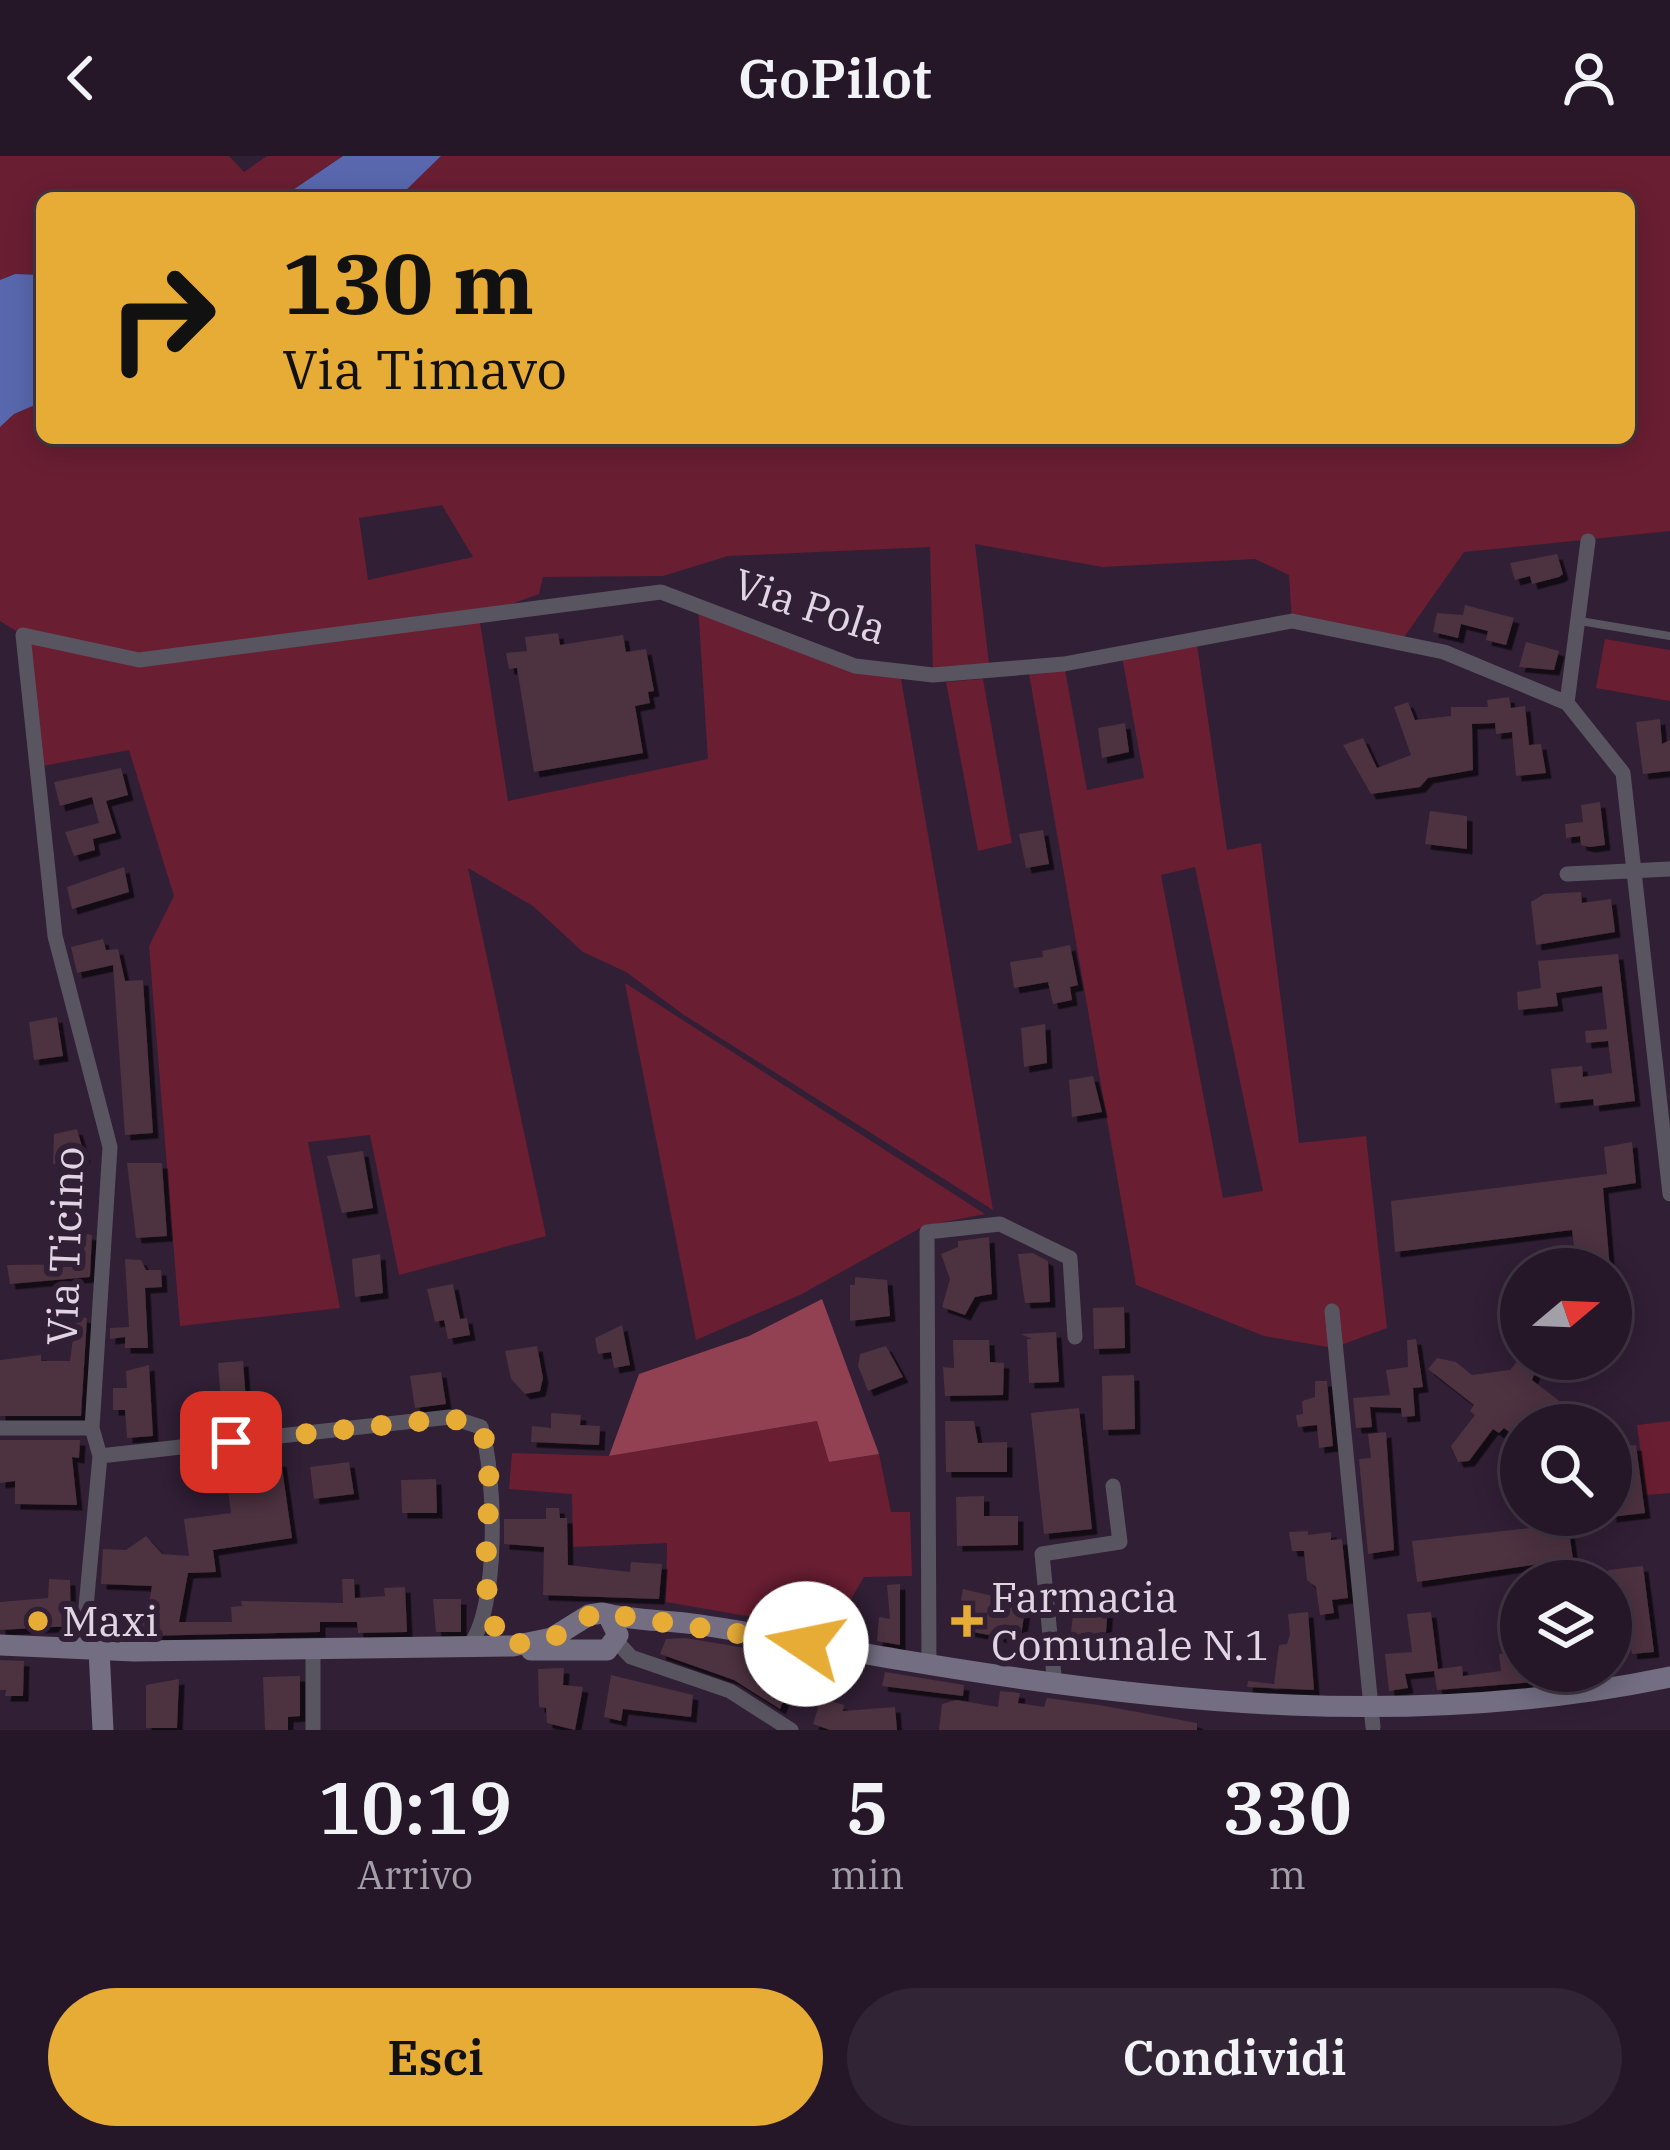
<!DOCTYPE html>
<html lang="it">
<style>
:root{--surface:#251728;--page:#312434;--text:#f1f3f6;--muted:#a39fa8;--line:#423645;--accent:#e7ac36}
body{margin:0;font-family:"IBM Plex Serif",serif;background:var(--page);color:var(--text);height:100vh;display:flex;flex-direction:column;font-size:45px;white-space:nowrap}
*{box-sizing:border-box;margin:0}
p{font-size:39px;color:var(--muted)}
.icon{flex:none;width:66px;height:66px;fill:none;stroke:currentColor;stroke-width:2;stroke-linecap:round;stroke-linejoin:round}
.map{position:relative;height:1574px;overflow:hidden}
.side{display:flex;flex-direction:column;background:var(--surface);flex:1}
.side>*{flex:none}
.hud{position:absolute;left:36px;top:36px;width:1599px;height:252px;border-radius:18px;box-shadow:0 6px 30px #0003,0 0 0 3px var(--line);background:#e7ac36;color:#111;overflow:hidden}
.needle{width:78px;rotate:71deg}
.tools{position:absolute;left:1500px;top:1092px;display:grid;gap:24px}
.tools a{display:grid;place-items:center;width:132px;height:132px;border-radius:50%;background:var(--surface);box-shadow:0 6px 30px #0003,0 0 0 3px var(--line);font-size:60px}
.pin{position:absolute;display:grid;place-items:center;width:102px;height:102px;color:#fff;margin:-51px;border-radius:24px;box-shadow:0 6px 18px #0006}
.me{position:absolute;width:132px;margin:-66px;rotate:281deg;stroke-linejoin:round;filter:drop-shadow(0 0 9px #0008)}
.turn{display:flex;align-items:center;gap:42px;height:252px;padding:0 48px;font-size:54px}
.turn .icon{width:156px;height:156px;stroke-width:2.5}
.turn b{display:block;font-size:84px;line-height:102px}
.eta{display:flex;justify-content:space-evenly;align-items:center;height:204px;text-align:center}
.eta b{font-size:72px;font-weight:600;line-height:84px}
.action{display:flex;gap:24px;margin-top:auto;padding:24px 48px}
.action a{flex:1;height:138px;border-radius:72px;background:var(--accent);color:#111;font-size:48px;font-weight:600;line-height:138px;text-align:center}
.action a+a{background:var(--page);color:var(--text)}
header{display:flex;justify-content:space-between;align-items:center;height:156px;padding:0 48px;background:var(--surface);font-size:54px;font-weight:600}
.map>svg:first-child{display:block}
</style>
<header><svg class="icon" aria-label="back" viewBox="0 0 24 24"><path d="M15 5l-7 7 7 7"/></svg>GoPilot<svg class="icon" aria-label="person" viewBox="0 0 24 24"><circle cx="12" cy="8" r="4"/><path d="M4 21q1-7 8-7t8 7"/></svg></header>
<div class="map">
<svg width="1670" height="1574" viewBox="0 0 1670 1574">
<defs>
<filter id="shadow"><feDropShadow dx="5.5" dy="5.5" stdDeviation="0" flood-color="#0009"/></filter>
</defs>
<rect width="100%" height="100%" fill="#311f35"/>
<path fill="#6a1e32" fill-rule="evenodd" d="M0 0H229L244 16 267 0H343L281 42H42V119L15 118 0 124Z
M441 0H1670V375L1464 396 1400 487 1292 465 1289 419 1255 403 1102 411 975 388 990 516 933 519 930 391 728 400 663 420 543 421 539 438 479 460 508 645 708 603 698 450 855 510 900 517 993 1054 684 859 626 816 583 796 533 750 468 712 546 1080 399 1119 370 979 308 986 340 1152 180 1170 149 790 174 740 129 594 37 611 23 479 0 465V271L14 258 42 246V282H1629V42H398ZM442 349 473 401 368 424 359 362Z
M1196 482 1227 694 1261 687 1299 987 1366 980 1387 1172 1333 1192 1264 1180 1136 1129 1028 512 1064 508 1087 634 1144 622 1121 495ZM1195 711 1263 1035 1223 1042 1161 719Z
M1605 483 1670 494V545L1596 532Z
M983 523 1012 687 978 695 946 526Z
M625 827 985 1058 924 1070 800 1139 696 1184Z
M817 1265 829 1306 879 1298 891 1356H910L912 1420 864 1421 832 1475 666 1446 667 1387 573 1391 572 1338 509 1333 512 1297 609 1300Z
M1670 1265V1337L1646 1339 1637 1269Z"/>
<path fill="#924152" d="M822 1143 879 1298 829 1306 817 1265 609 1300 639 1218 749 1180Z"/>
<path fill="#5968ae" d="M343 0H441L398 42H281Z
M15 118 42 119V246L14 258 0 271V124Z"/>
<path fill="#4d3141" filter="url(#shadow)" d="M1557 398 1563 418 1559 421 1532 428 1530 420 1515 424 1510 407Z
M1465 449 1514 462 1506 489 1486 484 1488 475 1461 468 1458 482 1433 476 1437 457 1463 459Z
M558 477 560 489 623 479 626 496 646 493 654 535 648 536 650 547 635 550 643 597 534 616 517 512 509 513 506 497 527 495 525 481Z
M1526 486 1559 495 1554 514 1519 511Z
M1509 541 1511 552 1525 550 1529 589 1541 588 1546 617 1516 620 1512 576 1496 578 1495 567 1472 568 1473 614 1428 622 1420 631 1371 638 1343 589 1363 582 1377 612 1411 599 1394 551 1408 546 1415 564 1451 560V551H1488L1487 544Z
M1660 563 1662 588 1670 584V615L1643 618 1636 566Z
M1125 567 1129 596 1102 602 1098 572Z
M121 612 128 639 106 645 116 677 93 683 95 694 74 700 65 676 99 667 92 641 60 650 54 626Z
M1600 646 1605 689 1590 691 1581 689 1580 680 1566 682 1565 668 1583 666 1581 649Z
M1430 655 1467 660V693L1425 688Z
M1043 674 1049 708 1026 712 1019 678Z
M124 711 129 736 72 753 67 731Z
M1581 736 1582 747 1611 743 1615 776 1536 789 1531 746 1544 738Z
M103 783 106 794 118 793 125 825 143 824 153 977 125 979 113 809 77 817 71 791Z
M1070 789 1078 829 1070 831 1072 844 1053 848 1048 826 1014 832 1010 806 1043 801 1042 795Z
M1618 798 1635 945 1594 950 1593 943 1555 947 1551 913 1582 910 1583 921 1612 917 1608 885 1586 887 1585 875 1607 873 1602 830 1556 837 1558 850 1518 854 1517 836 1541 832 1538 805Z
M57 861 63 900 34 904 29 866Z
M1045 868 1047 907 1024 911 1021 872Z
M1093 920 1102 956 1072 961 1069 924Z
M77 973 85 1001 53 1008 54 978Z
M1632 986 1636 1027 1603 1032 1610 1113H1577L1572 1074 1395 1096 1391 1045 1607 1018 1604 991Z
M363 995 373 1052 342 1057 327 1000Z
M127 1007H162L167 1080 136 1082Z
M85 1078 92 1079 90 1121 10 1128 7 1109 83 1108Z
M989 1081 992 1138 975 1141 965 1159 942 1151 950 1123 941 1098 958 1091V1085Z
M1033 1097 1048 1105 1050 1146 1025 1147 1018 1098Z
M380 1098 383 1137 355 1141 352 1103Z
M125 1103 141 1104 146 1114H161L162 1131 145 1132 148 1192H125V1181L110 1183V1172L129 1171Z
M855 1121 887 1124 890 1160 850 1165V1129H855Z
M453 1128 460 1163 467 1162 470 1179 448 1183 444 1164 435 1166 427 1133Z
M1124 1151 1125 1192 1094 1193 1093 1152Z
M76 1160 87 1162 81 1260H0V1204L41 1199V1205H70Z
M622 1169 630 1209 614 1212 611 1196 598 1198 595 1182Z
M1056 1176 1059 1226 1029 1227 1027 1183H1032L1021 1178Z
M1416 1183 1423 1231 1413 1232 1415 1260 1402 1261 1401 1252 1370 1251 1372 1271 1356 1272 1353 1242 1390 1239 1386 1214 1408 1211 1407 1184Z
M953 1184H989L990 1206 1004 1207 1003 1239 945 1240 943 1211 954 1212Z
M537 1190 543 1222 540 1235 525 1238 511 1223 505 1195Z
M886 1190 903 1221 868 1235 858 1210 860 1198Z
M1437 1202 1456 1206 1472 1219 1510 1214 1519 1203H1540L1532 1224 1579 1260 1572 1269H1521V1285L1504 1272 1499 1277 1493 1273 1469 1305 1458 1306 1451 1290 1475 1259 1470 1255 1474 1249 1428 1213Z
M243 1205 248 1271 214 1275 210 1246 221 1245 218 1207Z
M149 1209 153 1280 127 1282 125 1254H113V1232H127L126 1215Z
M441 1216 446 1248 415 1252 410 1220Z
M1134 1219 1135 1273 1103 1274 1102 1220Z
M1315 1225H1327L1333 1290 1319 1292 1317 1269 1298 1271 1296 1259 1303 1258 1302 1245 1315 1241Z
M1079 1252 1092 1373 1044 1378 1031 1257Z
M551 1257 581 1259 580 1269 600 1270 599 1289 531 1286 532 1270 551 1272Z
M945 1265H974L978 1287 1007 1286V1316H946Z
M1386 1276 1394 1394 1368 1398 1359 1303 1371 1302 1368 1278Z
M1611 1280 1625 1290 1636 1289 1645 1357 1611 1361Z
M0 1284H80L79 1302 72 1301 77 1349 15 1348V1325L0 1327Z
M281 1305 292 1382 213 1394 216 1416 188 1417 179 1466H232L231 1451 242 1450 241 1445 343 1447 342 1423H354L355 1442 385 1440 384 1432 405 1431 407 1476 358 1477 357 1466H320V1476L141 1480V1459H147L152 1430 101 1428 103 1393 126 1394 146 1380 162 1398 189 1400 184 1363 231 1357 225 1312Z
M349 1306 354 1338 314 1343 310 1311Z
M436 1323 437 1357H402L401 1324Z
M984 1340V1360H1018V1389L957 1390 956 1341Z
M546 1352H559L560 1362H567L568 1409 630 1416 631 1406 662 1408 659 1443 543 1439 544 1391 504 1388V1363H546Z
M1568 1368 1573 1403 1417 1426 1412 1385Z
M1308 1375V1379L1331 1376V1384L1342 1383 1348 1442 1332 1444 1334 1457 1320 1459 1316 1431 1307 1424 1304 1395H1292L1289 1376Z
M1643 1410 1654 1496 1632 1498 1628 1471 1615 1473 1608 1414Z
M49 1423 70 1424 71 1470 0 1474V1446L48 1442Z
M900 1428V1489L877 1485 879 1461 890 1463 887 1429Z
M963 1433 1026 1448 1021 1479 1011 1483 956 1473Z
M433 1443H461V1476H436Z
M1093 1448 1108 1449 1105 1490 1070 1487 1073 1457 1092 1459Z
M1308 1456 1314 1534 1247 1531 1248 1525 1274 1528 1279 1489 1287 1488 1290 1478 1288 1458Z
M1431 1456 1438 1513 1462 1510 1463 1520 1501 1515 1499 1498 1521 1496V1515H1562L1561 1524 1437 1534 1434 1515 1405 1518 1408 1532 1389 1535 1385 1498 1412 1496 1407 1458Z
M685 1482 801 1501 780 1553 734 1524 660 1498 666 1483Z
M0 1504 24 1505 23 1540H5L6 1534H0Z
M564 1512 563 1529 583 1531 575 1574 547 1567 546 1552 539 1551 538 1513Z
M885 1516 964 1529 963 1540 882 1530Z
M611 1519 693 1539 691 1561 623 1553 621 1565 604 1561Z
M300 1520V1560L288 1561V1574H265L263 1521Z
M179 1523 177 1572H146V1529Z
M1000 1535 1020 1537 1018 1547 1044 1551 1047 1542 1099 1549 1197 1567V1574H939L942 1548 956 1544 998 1551Z
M821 1542 844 1549 843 1555 895 1551 897 1574H830L813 1568Z"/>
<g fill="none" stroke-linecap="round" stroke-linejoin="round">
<path stroke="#585561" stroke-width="8" d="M1580 465 1670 480"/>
<path stroke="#585561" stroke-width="15" d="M1567 547 1588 385
M1567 718 1670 713
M1332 1155 1373 1571
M0 1272H92
M100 1300 450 1261 481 1271C496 1317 500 1455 468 1491
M616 1485 631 1501 730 1535 791 1574
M313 1493V1574
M82 1494 100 1300 92 1272 110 991 55 780 23 479 139 504 661 436 855 510 933 519 1064 508 1292 465 1444 496 1567 547 1623 617 1670 1038
M929 1509 927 1076 1000 1068 1070 1102 1075 1181
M1055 1530 1042 1398 1120 1386 1113 1330"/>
<path stroke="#736e82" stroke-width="21" d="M0 1489 134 1495 513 1490 552 1482 589 1459 602 1457C633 1465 669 1464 701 1469 770 1479 839 1494 908 1505 1164 1548 1416 1574 1670 1521
M99 1494 103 1574
M531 1494H607L618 1479 608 1459"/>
</g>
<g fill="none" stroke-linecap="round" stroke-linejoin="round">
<path stroke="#e7ac36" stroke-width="21" stroke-dasharray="0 37.8" d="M231 1286 450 1262 481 1271C504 1341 466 1427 504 1490L552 1482 596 1456 806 1488"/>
</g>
<g fill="#e7ac36" stroke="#311f35" stroke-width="4.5">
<circle cx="38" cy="1465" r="12"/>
<path d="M961 1447h12v12h12v12h-12v12h-12v-12h-12v-12h12z"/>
</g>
<g text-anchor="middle" stroke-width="12" stroke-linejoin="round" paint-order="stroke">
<g font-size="42" fill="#e1d5e3" stroke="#311f35">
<text transform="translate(810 450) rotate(18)" y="15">Via Pola</text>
<text transform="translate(65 1090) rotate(-88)" y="15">Via Ticino</text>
</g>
<g font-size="42" fill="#e1d5e3" stroke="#311f35" text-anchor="start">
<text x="991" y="1456">Farmacia<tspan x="991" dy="48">Comunale N.1</tspan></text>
<text x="62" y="1480">Maxi</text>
</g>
</g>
</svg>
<div class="tools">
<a><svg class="needle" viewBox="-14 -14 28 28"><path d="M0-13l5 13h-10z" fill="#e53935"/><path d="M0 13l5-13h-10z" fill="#a39fa8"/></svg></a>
<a><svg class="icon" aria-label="search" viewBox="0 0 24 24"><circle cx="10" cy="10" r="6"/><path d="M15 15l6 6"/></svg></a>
<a><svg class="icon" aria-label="layers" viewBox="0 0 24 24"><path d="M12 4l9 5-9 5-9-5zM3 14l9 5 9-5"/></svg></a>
</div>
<div class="pin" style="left:231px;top:1286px;background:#d93025"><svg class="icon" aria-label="arrive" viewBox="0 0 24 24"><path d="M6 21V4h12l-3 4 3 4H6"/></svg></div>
<svg class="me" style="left:806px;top:1488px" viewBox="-20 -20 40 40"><circle r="19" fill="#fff"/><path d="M0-13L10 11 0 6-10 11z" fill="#e7ac36"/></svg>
<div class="hud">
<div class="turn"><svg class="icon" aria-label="right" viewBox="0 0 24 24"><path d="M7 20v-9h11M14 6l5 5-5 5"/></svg><div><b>130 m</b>Via Timavo</div></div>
</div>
</div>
<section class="side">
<div class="eta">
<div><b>10:19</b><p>Arrivo</p></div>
<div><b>5</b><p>min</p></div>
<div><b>330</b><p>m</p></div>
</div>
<div class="action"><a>Esci</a><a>Condividi</a></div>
</section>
